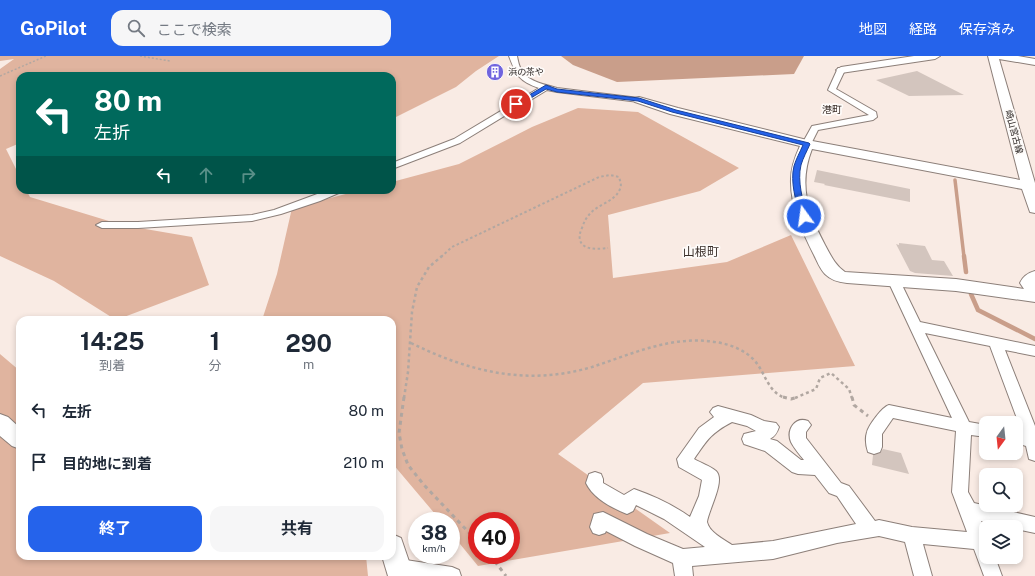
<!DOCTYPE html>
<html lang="ja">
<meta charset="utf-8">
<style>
:root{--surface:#fff;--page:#f6f6f7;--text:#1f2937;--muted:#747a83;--accent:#2563eb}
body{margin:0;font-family:"Public Sans","Noto Sans JP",sans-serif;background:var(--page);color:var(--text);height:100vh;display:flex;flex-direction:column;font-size:15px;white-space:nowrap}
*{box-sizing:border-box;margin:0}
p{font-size:13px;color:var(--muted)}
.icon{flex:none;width:22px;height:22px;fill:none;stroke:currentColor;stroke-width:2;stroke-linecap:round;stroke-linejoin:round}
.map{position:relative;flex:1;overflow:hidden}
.details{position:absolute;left:16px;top:260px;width:380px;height:244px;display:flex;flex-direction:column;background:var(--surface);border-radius:12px;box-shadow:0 2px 6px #0003}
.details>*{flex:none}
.guide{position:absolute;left:16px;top:16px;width:380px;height:122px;border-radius:12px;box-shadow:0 2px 6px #0003;background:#00695c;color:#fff;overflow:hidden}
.needle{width:26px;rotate:195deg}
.fabs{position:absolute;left:979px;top:360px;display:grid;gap:8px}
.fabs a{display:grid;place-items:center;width:44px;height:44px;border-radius:8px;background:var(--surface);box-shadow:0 2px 6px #0003;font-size:20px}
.speed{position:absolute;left:408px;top:456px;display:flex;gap:8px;font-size:20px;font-weight:700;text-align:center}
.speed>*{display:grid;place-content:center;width:52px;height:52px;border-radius:50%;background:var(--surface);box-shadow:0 2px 6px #0003;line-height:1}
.speed small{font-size:10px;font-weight:400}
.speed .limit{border:6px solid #d22;background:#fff;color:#111}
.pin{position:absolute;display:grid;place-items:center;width:34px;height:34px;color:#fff;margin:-17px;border:2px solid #fff;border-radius:50%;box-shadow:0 1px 4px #0007}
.me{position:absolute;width:44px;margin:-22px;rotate:346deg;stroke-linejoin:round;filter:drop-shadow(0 0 3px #0008)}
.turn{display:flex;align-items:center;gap:14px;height:84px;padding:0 12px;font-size:18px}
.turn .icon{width:52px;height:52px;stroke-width:2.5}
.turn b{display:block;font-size:28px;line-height:34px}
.lanes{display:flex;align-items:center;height:38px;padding:0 12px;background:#0003;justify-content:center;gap:20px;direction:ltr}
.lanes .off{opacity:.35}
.eta{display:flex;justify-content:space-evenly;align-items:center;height:68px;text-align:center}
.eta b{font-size:24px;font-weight:700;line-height:28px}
.primary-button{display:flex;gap:8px;margin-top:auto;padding:8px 12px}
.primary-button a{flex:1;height:46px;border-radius:12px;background:var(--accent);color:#fff;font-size:16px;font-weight:700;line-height:46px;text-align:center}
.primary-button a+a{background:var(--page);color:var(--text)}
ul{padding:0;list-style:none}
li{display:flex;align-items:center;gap:12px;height:52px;padding:0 12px}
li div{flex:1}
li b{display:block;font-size:15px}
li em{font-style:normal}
header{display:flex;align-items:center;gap:24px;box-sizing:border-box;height:56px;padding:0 20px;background:var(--accent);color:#fff}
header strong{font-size:19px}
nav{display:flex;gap:22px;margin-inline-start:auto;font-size:14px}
.search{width:280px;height:36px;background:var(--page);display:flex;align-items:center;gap:10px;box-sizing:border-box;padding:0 14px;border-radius:12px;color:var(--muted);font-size:15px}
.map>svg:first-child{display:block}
</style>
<header>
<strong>GoPilot</strong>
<div class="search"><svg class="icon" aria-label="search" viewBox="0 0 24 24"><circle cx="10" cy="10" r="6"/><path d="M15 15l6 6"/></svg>ここで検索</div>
<nav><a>地図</a><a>経路</a><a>保存済み</a></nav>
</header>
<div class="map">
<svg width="1035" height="520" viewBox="0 0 1035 520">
<rect width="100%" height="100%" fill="#f9ebe4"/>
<path fill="#e0b49f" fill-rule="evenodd" d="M0 0H499L476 15 456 31 392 63V20H20V87L6 93 20 121V134H26L30 141 122 169 192 181 209 229 116 264 54 225 0 200V13L14 3 0 5Z
M578 52 638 56 739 112 700 135 608 159 613 222 727 206 791 179 855 310 643 327 558 398 670 477 478 510 451 477V465H441L392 407V264H262L277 218 292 152 361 134H392V126L459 108 532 71ZM477 465H511V499H477Z
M0 298 20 315V500H366L368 520H0Z"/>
<path fill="#c99e8a" d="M561 0H804L794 18 617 26 573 9Z"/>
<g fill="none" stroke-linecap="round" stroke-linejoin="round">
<path stroke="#c99e8a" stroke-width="3.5" d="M955 124 964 201"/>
<path stroke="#c99e8a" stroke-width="4.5" d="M964 200 966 216
M971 238 978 254 1035 283"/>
</g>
<path fill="#d3c5be" d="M917 15 964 39 909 40 876 24Z
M817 114 910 133V146L824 129 825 128 814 126Z
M899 187 925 190 932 204 944 205 953 220 915 217 910 215 896 188 899 189Z
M883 393 901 397 909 418 872 409 873 399 880 397Z"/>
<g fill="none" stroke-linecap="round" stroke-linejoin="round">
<defs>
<path id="street" d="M509 0H517C518 5 519 11 522 15 529 26 546 29 557 32L639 42 643 44 639 46 557 36 547 34 460 87 392 113V107L454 83 539 32C519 25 516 19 509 0Z
M838 12H841L845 14 836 33 876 56 877 61 873 64 818 74 810 90H804L802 88 812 70 869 59 828 34Z
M328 134H342L341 136 320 145 281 158 252 165 138 172H102L96 169 102 166H138L252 159 274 154Z
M894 221 898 222 900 225 920 266 1035 290V300L1005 294 1035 370V405L1029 403 1026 390 1016 387V375L1022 376 990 290 925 277 969 366 986 369V381L971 379 968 436 974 447 1035 461V477L1016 473V471H1008L981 465 986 478V501H995L1002 520H984L974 493 923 488 932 520H914L905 486 879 480 837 487 773 503 692 510 693 520H675L673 507 635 490 606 475 605 477 599 479 593 477 590 471 594 458 603 456 647 478 683 493 705 491 664 463 636 449 633 455 627 458C612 452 593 442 586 427L589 418 595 416 601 418 603 423V427L624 439 634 433C654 440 673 449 690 461L699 440 702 424 679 411 677 403 699 372 714 361 710 356 713 352 718 350 751 359 764 365 776 367 779 371C777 377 775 380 770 383L777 385 801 404H804C800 399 794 392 791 386 786 374 795 360 808 365L811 369 806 376V382L841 427 849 430 875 465 879 464 912 471 967 476 952 436 956 375 893 362 882 378V391L880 396 874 398 868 396C866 390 865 382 867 376 869 369 882 351 889 349L952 362 888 225 890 222ZM732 366 747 370 756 375 744 378 742 383 744 388 765 395 792 416 798 418 815 419 829 437 837 440 856 468 773 485 732 489C723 483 709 476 707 466 708 455 726 424 716 415 710 410 701 407 694 403 707 384 711 377 732 366Z
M399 503 452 511 459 514 461 520H397L392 518 390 512 392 506Z"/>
<path id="secondary" d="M914 0H940L935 3 841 17 836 14 841 11Z
M988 0H1018L1035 3V9L999 3 1035 127V157L1030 156 1022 133 812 93C798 129 808 157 825 189 831 200 835 209 845 216L956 223 1024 233 1020 227C1023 220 1028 217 1035 215V246L956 235 847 227C838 226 831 224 825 218 820 213 817 205 814 199 802 175 790 150 791 123 791 111 795 101 800 90L670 58 635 46 633 44 635 42 639 41 678 52 807 84 1020 124Z
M0 358 8 361 20 372V393L12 390 0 380Z
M392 478 401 482 414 520H388L382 500H392Z"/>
</defs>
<use href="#street" stroke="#8c7f79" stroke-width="2"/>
<use href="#secondary" stroke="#8c7f79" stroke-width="2"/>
<path stroke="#b1a7a1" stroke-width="1.5" stroke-dasharray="2 2" stroke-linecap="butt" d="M140 0 170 5
M0 20 46 0"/>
<path stroke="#b1a7a1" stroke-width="2" stroke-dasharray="2.5 2.5" stroke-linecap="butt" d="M441 201 452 191 599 121 610 119 619 121C620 125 622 129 620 133 613 150 590 146 582 172 580 176 579 180 580 184 583 195 599 193 608 192"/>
<path stroke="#b1a7a1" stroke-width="2.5" stroke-dasharray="3 3" stroke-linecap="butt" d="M411 287C470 316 527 330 592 311 632 298 672 279 715 286 730 288 745 294 755 305 766 318 767 335 785 342
M404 342 408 316 412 256 417 231 429 211 442 200
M795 342 816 333 820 322 831 317 849 333 852 342"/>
<path stroke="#b1a7a1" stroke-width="3" stroke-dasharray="4 4" stroke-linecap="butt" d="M404 341 399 377 402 393 408 409 424 429 477 485
M783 341 791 343 798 341
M852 341 854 349 868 360
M490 499 506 520"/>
<use href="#street" fill="#fff" fill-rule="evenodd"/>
<use href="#secondary" fill="#fff" fill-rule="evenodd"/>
</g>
<path fill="#2563eb" stroke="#184099" d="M546 29 557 33 639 42 676 54 809 87 810 88C807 95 803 102 801 109 797 125 803 145 807 160L804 163 800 160C796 145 790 126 794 110 796 103 800 96 803 89L672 56 638 45 557 36 546 33 519 49 514 48Z"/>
<defs>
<symbol id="building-disc" viewBox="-11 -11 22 22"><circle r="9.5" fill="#7064de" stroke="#fefbf9"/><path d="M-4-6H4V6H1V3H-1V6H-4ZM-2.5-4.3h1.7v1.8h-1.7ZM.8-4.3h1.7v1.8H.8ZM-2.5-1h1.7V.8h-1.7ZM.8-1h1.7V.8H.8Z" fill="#fff"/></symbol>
</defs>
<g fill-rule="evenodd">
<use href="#building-disc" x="485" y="6" width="20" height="20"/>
</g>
<g text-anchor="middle" stroke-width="3.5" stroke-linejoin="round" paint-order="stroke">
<g font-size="9" fill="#302b29" stroke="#fefbf9" text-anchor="start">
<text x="508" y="19">浜の茶や</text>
</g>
<g font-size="9" fill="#302b29" stroke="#fefbf9">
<text transform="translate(1014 76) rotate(75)" y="3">崎山宮古線</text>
</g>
<g font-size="10" fill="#3b302b" stroke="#fefbf9">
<text x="832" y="57">港町</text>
</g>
<g font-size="12" fill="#3b302b" stroke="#fefbf9">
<text x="701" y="200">山根町</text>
</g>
</g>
</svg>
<div class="fabs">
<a><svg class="needle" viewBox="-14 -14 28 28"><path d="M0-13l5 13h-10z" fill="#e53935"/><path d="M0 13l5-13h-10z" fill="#747a83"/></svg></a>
<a><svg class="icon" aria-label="search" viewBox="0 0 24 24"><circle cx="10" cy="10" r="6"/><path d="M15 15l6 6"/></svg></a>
<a><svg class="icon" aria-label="layers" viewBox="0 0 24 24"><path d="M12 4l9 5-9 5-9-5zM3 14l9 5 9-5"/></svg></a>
</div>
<div class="speed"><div>38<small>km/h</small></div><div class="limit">40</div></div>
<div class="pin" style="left:516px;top:48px;background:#d93025"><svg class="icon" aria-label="arrive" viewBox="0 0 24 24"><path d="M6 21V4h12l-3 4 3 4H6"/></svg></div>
<svg class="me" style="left:804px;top:160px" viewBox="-20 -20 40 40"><circle r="17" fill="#2563eb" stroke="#fff" stroke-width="3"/><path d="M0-11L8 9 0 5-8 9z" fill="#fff"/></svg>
<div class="guide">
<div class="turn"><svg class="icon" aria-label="left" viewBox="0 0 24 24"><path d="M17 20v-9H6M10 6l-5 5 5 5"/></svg><div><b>80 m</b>左折</div></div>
<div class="lanes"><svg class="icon" aria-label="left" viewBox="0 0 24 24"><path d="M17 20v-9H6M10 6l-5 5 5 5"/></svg><svg class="icon off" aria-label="ahead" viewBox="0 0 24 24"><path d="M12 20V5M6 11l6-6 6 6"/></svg><svg class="icon off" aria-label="right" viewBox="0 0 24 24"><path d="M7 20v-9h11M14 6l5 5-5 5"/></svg></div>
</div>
<section class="details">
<div class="eta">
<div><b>14:25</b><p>到着</p></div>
<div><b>1</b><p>分</p></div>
<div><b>290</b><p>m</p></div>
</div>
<ul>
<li><svg class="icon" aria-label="left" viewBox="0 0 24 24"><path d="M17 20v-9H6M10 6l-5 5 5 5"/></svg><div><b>左折</b></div><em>80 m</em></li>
<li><svg class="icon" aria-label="arrive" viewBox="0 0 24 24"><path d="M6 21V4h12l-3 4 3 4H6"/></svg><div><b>目的地に到着</b></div><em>210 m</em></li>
</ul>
<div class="primary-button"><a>終了</a><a>共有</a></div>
</section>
</div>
